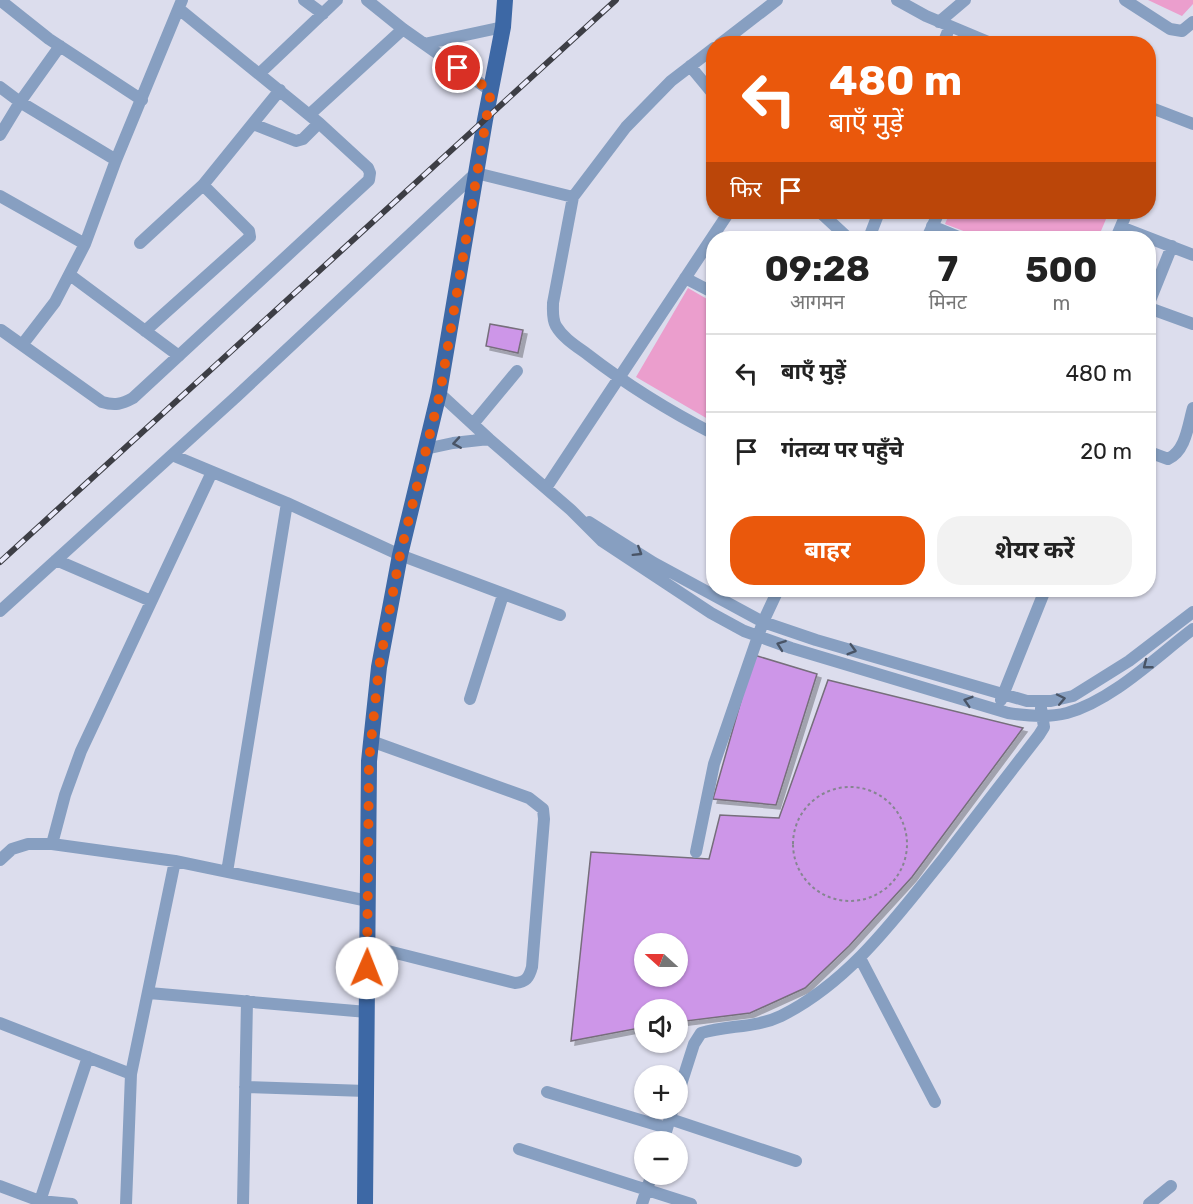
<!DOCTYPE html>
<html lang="hi">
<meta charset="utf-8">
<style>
:root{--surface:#fff;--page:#f2f2f2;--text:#222;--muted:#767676;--line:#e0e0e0;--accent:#ea580c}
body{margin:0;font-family:Rubik,"Noto Sans Devanagari",sans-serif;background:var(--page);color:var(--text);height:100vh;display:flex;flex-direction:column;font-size:22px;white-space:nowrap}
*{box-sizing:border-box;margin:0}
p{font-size:20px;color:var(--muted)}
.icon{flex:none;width:33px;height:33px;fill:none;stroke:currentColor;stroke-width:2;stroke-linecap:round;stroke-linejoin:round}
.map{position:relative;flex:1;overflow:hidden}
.drawer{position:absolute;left:706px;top:231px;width:450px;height:366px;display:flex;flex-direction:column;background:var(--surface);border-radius:24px;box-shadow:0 2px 4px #0004}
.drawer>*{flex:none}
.top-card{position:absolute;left:706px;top:36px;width:450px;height:183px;border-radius:24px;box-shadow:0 2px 4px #0004;background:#ea580c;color:#fff;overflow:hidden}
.needle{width:39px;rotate:291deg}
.tools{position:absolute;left:634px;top:933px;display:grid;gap:12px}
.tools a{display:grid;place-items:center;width:54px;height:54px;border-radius:50%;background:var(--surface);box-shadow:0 2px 4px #0004;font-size:30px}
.pin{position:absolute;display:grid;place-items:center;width:51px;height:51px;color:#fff;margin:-26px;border:3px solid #fff;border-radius:50%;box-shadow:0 2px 6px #0007}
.me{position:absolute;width:66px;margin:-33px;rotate:1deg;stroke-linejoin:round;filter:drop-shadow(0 0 4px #0008)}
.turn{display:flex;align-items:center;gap:21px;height:126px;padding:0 24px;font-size:27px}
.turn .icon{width:78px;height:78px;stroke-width:2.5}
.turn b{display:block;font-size:42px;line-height:51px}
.then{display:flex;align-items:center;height:57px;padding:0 24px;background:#0003;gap:12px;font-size:22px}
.eta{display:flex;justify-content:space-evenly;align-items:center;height:102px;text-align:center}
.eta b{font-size:36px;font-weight:700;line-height:42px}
.action{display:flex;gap:12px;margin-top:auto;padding:12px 24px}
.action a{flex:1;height:69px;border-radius:24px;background:var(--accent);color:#fff;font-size:24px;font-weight:700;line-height:69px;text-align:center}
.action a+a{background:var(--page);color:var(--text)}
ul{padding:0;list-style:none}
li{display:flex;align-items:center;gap:18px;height:78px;padding:0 24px;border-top:2px solid var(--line)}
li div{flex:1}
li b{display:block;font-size:22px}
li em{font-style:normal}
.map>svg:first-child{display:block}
</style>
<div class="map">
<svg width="1193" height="1204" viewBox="0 0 1193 1204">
<defs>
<filter id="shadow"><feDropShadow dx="4" dy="4" stdDeviation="0" flood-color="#0004"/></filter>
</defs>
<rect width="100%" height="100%" fill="#dcdded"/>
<path fill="#eb9ecd" d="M1148 0H1193V4L1182 16Z
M950 212H1109L1098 238H982L945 224Z
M688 288 714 303 713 422 636 377Z"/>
<path fill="#cd96e8" stroke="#766e7b" stroke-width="1.5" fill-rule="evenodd" filter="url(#shadow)" d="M490 324 523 330 518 353 486 346Z
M754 655 817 674 776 805 713 799Z
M828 680 1023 728 912 877 849 946 805 988 750 1013 678 1022V1010H645V1027L571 1041 591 852 709 859 720 815 779 818ZM645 944H678V976H645Z"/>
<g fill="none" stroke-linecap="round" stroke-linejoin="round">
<path stroke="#858590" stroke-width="2" stroke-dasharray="3 3" stroke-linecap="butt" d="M793 844a57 57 0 1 1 114 0a57 57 0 1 1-114 0Z"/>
<path stroke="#879fc1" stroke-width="12" d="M0 0 49 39 142 100
M304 0 323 14
M367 0 403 29 491 91
M897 0 926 16 993 44
M1125 0 1170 29 1182 31 1193 22
M939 22 965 0
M424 44 503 27
M720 44 777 0
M943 44 950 26
M714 48 671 81 626 127 573 197 553 303C553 311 552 319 556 326 563 338 576 346 587 354 627 385 669 411 714 434
M690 66 714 95
M260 73 337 0
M0 87 20 102 116 160
M1149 107 1193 124
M309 115 403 29
M253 124 296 141 303 139 319 123
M0 135 20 102 60 46
M0 196 85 244
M820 212 848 238
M932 226 961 238
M1121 227 1193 255
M869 238 879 212
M927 238 939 212
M1116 238 1127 212
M140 243 203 185 280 90
M70 275 179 356
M685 278 714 293
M1149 303 1172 246
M1149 308 1193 324
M1 330 102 402C115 406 122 404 133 398L369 180 370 173 368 168 319 123 179 9
M145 331 250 237 249 231 203 185
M22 345 55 302 85 244 116 160 182 0
M439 393 489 439 571 510 602 541 711 613 744 631 791 648 1008 713C1027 716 1048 718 1067 713 1113 700 1156 657 1193 629
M473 424 517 371
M425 449 453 443 489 439
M1149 452 1168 459C1186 451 1188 425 1193 408
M172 455 287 503 400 555 560 615
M546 488 729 212
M589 522 654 563 763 622 816 640 1027 701H1051L1073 696 1129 661 1193 612
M56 560 151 601
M0 611 237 396 476 173 573 197
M470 699 503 595
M1001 700 1045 590
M52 844 65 795 81 751 212 472
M696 852 714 764 763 622 778 590
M0 860 12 849 28 844H52L175 861 368 901
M227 872 287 503
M368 946 515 983C526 982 529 978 532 967L544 819 543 809 529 798 371 741
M860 958 935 1102
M149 993 367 1012
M0 1023 131 1074
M245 1087 366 1091
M547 1092 667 1128
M678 1094 694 1044 701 1033C728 1025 756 1028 781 1016 850 982 897 916 944 858 976 817 1007 776 1039 735L1044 727 1041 708
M670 1119 796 1161
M663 1142 673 1108
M519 1149 691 1204
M0 1186 40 1201 72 1204
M39 1204 88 1057
M126 1204 131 1074 175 861
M243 1204 247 1001
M642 1204 652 1174
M1149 1204 1171 1186"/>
<path stroke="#3d68a5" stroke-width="16" d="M365 1204 369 761 379 667 400 555 439 393 485 120 503 27 505 0"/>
<defs>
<path id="rail" d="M0 562 616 0"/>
</defs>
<use href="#rail" stroke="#3d3e45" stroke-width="6"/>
<use href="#rail" stroke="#eaeafa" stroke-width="4" stroke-dasharray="11" stroke-linecap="butt"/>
</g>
<defs><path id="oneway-chevron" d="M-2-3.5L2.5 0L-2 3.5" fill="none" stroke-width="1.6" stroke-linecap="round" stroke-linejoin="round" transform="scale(1.5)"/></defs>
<g stroke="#495466">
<use href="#oneway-chevron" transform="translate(457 443) rotate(171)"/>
<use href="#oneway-chevron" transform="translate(638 552) rotate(32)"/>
<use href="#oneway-chevron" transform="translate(781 645) rotate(-160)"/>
<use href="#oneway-chevron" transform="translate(852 650) rotate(16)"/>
<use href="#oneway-chevron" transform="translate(1147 665) rotate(142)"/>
<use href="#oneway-chevron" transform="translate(1061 699) rotate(-12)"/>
<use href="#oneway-chevron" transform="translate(968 701) rotate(-163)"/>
</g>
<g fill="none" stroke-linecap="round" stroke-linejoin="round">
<path stroke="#ea580c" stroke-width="10" stroke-dasharray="0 18" d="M367 968 369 761 379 667 400 555 440 393 491 91 458 68"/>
</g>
</svg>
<div class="tools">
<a><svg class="needle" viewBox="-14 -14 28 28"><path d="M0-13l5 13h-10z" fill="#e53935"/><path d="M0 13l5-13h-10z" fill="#767676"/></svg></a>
<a><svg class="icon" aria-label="sound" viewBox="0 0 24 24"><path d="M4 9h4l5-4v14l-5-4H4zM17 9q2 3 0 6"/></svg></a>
<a>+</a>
<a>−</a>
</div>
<div class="pin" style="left:458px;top:68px;background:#d93025"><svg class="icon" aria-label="arrive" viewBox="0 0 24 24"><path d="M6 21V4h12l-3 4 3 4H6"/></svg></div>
<svg class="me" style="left:367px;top:968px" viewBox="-20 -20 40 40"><circle r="19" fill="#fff"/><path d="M0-13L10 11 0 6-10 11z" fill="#ea580c"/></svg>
<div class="top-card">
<div class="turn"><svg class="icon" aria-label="left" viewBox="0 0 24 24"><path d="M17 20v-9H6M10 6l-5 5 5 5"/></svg><div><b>480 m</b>बाएँ मुड़ें</div></div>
<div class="then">फिर<svg class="icon" aria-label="arrive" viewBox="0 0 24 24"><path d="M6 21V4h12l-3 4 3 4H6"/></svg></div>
</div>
<section class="drawer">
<div class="eta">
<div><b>09:28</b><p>आगमन</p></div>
<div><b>7</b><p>मिनट</p></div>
<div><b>500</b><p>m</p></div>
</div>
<ul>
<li><svg class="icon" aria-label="left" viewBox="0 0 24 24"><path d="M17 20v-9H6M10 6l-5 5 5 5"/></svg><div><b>बाएँ मुड़ें</b></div><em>480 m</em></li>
<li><svg class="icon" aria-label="arrive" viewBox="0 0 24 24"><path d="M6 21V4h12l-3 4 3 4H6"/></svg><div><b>गंतव्य पर पहुँचे</b></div><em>20 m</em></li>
</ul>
<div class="action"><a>बाहर</a><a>शेयर करें</a></div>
</section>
</div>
